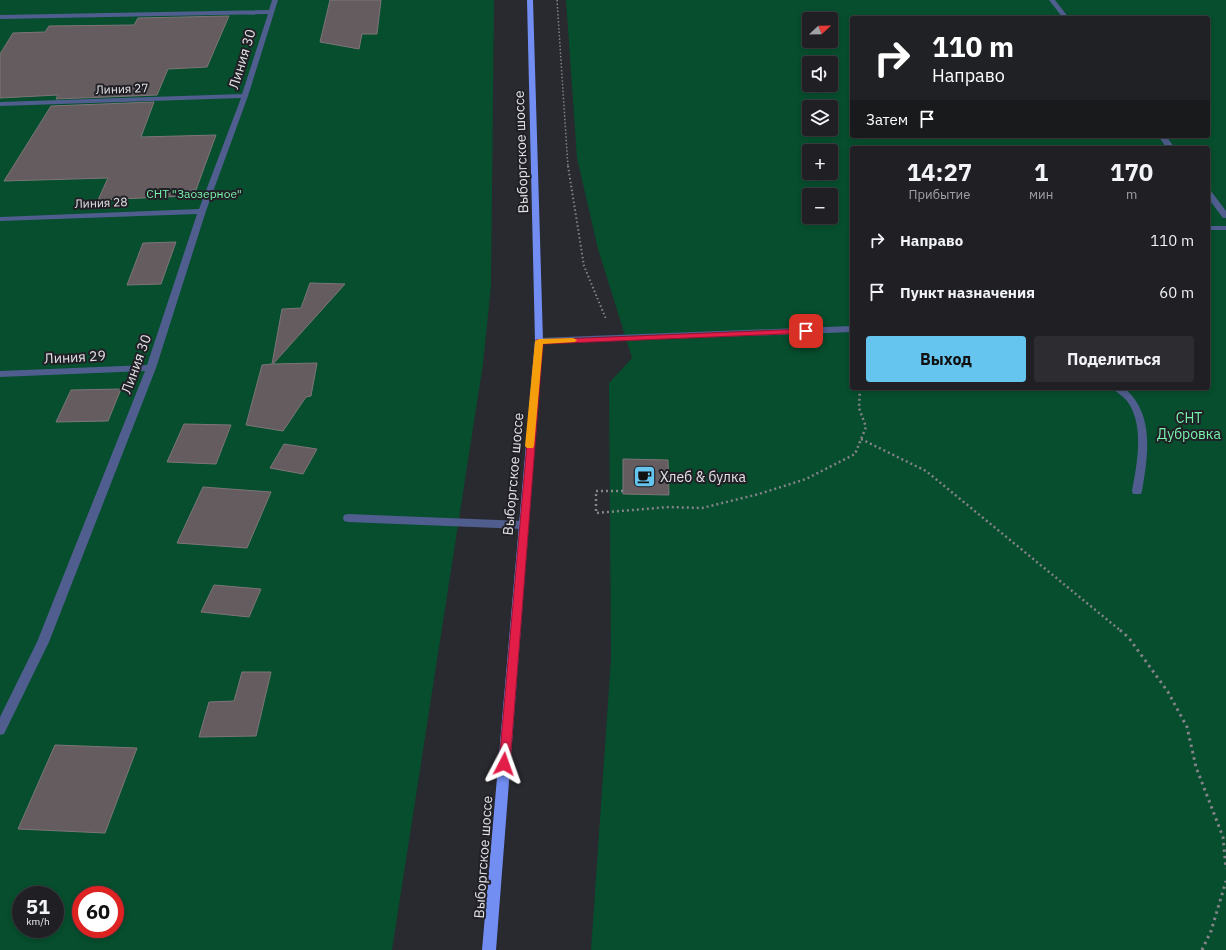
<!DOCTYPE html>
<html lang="ru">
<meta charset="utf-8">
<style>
:root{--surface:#1f1f24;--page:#2c2c31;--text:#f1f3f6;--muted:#a1a2a6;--line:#3c3d41;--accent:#65c5ee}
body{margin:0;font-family:"IBM Plex Sans",sans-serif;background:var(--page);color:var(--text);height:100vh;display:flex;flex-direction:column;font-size:15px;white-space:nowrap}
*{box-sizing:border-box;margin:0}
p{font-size:13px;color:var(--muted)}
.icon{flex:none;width:22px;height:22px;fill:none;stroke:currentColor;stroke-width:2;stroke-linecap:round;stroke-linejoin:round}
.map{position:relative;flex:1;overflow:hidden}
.side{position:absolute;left:850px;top:146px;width:360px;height:244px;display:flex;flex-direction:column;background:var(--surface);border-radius:4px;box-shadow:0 2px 6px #0003,0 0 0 1px var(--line)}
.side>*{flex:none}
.guide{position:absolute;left:850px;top:16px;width:360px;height:122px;border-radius:4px;box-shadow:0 2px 6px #0003,0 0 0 1px var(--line);background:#202124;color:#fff;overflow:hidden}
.needle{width:26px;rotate:68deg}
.buttons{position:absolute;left:802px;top:12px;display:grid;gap:8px}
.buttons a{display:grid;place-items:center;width:36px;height:36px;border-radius:4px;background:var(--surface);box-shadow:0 2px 6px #0003,0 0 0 1px var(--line);font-size:20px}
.speed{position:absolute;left:12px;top:886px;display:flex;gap:8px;font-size:20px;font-weight:700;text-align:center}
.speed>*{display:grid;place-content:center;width:52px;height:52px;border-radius:50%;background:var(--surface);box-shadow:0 2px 6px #0003,0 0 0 1px var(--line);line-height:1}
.speed small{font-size:10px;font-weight:400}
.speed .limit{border:6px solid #d22;background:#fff;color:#111}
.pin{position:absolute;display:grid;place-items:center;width:34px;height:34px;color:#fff;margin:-17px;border-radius:8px;box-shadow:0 2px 6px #0006}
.me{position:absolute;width:44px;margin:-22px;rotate:4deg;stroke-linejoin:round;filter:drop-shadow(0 0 3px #0008)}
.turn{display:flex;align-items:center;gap:14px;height:84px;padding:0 16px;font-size:18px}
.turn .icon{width:52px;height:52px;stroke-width:2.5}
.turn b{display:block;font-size:28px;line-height:34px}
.then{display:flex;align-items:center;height:38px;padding:0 16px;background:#0003;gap:8px;font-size:15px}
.eta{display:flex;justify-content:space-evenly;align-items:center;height:68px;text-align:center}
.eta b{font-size:24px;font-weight:700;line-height:28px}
.action{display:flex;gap:8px;margin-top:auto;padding:8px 16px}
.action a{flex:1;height:46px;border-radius:4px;background:var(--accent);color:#111;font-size:16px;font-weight:700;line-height:46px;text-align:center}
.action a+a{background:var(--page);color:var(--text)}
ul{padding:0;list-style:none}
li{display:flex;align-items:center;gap:12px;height:52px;padding:0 16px}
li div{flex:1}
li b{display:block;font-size:15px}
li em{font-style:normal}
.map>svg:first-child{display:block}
</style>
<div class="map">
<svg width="1226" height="950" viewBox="0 0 1226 950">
<rect width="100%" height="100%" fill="#292930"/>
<path fill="#064e2d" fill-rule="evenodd" d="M0 0H494L491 286 483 364 392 950H0ZM21 895H55V929H21ZM81 895H115V929H81Z
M566 0H1226V950H591L611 659 609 383 632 358 598 249 577 158ZM852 18H1208V136H852ZM809 19H831V41H809ZM809 63H831V85H809ZM809 107H831V129H809ZM852 148H1208V388H852ZM809 151H831V173H809ZM809 195H831V217H809Z"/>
<path fill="#645c5f" stroke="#7d7579" d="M330 0H381L377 34H362L359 49 320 42Z
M229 16 207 67 168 69 157 95 56 99 58 95 0 98V54L13 33 45 32 49 26 134 25 138 18Z
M154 102 141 137 216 135 196 190H191L187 196 98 200 108 178 4 181 51 106Z
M176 242 161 284 127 285 143 243Z
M310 283 345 284 273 364 317 363 311 396 306 397 283 431 246 425 262 365 272 364 282 309 301 308Z
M121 389 108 421 56 422 71 390Z
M184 424 231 425 216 464 167 462Z
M284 444 317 449 303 474 270 468Z
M623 459 668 460 669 495 623 494Z
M203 487 271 492 247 548 177 543Z
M214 585 261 589 249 617 201 612Z
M242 672H271L256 736 199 737 209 702 234 701Z
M55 745 137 748 105 833 18 829Z"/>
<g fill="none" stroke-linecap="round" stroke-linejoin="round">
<path stroke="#838389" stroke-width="1.5" stroke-dasharray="1.5 2" stroke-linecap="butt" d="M557 0 568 167"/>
<path stroke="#838389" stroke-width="2" stroke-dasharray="1.5 2.5" stroke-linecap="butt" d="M568 166 584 266 606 319"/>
<path stroke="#838389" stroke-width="2.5" stroke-dasharray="2 3" stroke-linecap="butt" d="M861 439 926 471 1121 631
M623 491H596V513L669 507 702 508 759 494 806 479 855 454 866 427 859 408 860 388"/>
<path stroke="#838389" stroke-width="3" stroke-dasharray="2.5 4" stroke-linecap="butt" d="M1120 630 1129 638 1168 692 1187 727 1196 767 1223 837 1226 869
M1202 950 1211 931 1226 881"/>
<path fill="#4f5e8f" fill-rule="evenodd" d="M1113 388H1124C1155 413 1148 456 1142 491L1141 494H1133L1132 491C1137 464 1145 425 1127 401 1123 396 1117 393 1113 388Z
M348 514 523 521 527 522 528 525 527 528 523 529 348 522 344 521 343 518 344 515Z"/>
<path fill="#4f5e8f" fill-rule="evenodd" d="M272 0H278L248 96 206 211 156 368 49 642 4 734 0 735V717L37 642 145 371 0 377V371L147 365 197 214 0 221V217L199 209 241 98 0 106V102L242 94 268 14 0 19V15L269 10Z
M1049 0H1055L1069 18H1063Z
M1158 136H1166L1175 148H1167Z
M1208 191H1211L1226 211V218H1223L1208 198Z
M1208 226H1226V230H1208Z
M852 326V332L539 344 535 341 539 338Z"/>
<path fill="#728ef3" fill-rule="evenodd" d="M527 0H533L543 341 496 950H482L535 341Z"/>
</g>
<path fill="#e11d48" stroke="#92132f" d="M806 329 810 331 809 333 543 344 510 764 508 767 504 769 500 767 499 764 536 340Z"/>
<path fill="#f59e0b" d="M573 338 577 340 575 342 543 344 534 446 533 448H527L525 446 535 341 539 339Z"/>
<defs>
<symbol id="cafe-square" viewBox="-11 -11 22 22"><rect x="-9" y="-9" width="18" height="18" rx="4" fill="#65c5ee" stroke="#202026"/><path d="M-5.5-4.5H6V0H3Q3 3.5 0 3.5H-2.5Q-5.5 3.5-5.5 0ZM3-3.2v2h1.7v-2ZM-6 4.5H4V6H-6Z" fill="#111"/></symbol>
</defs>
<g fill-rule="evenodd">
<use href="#cafe-square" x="632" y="464" width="25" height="25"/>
</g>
<g text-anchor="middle" stroke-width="4" stroke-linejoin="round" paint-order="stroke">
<g font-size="12" fill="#e3e3e7" stroke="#202026">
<text transform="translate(122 89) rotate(-2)" y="4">Линия 27</text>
<text transform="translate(101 203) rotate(-2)" y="4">Линия 28</text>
</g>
<g font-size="12" fill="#78f3ac" stroke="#202026">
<text x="194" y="198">СНТ "Заозерное"</text>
</g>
<g font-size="14" fill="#e3e3e7" stroke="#202026">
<text transform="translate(242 59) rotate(-73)" y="5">Линия 30</text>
<text transform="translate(521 152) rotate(-92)" y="5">Выборгское шоссе</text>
<text transform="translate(75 357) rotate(-3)" y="5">Линия 29</text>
<text transform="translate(136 364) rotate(-70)" y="5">Линия 30</text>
<text transform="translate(513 474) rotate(-85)" y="5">Выборгское шоссе</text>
<text transform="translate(483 857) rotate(-86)" y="5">Выборгское шоссе</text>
</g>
<g font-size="14" fill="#78f3ac" stroke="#202026">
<text x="1189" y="423">СНТ<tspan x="1189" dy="16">Дубровка</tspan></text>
</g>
<g font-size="14" fill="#e3e3e7" stroke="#202026" text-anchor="start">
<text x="660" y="482">Хлеб &amp; булка</text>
</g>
</g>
</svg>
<div class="buttons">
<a><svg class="needle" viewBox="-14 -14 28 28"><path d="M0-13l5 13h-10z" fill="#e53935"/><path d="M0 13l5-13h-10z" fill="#a1a2a6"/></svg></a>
<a><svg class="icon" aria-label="sound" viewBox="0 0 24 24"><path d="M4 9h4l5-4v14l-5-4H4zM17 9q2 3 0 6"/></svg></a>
<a><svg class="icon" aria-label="layers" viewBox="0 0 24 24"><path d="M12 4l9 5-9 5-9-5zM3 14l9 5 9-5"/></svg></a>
<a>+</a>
<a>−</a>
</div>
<div class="speed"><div>51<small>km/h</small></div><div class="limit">60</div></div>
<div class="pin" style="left:806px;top:331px;background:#d93025"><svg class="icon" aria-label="arrive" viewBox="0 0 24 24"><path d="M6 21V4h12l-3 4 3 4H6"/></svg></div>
<svg class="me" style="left:504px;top:764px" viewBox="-20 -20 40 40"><path d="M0-17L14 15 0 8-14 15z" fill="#e11d48" stroke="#fff" stroke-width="4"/></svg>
<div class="guide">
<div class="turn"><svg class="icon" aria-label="right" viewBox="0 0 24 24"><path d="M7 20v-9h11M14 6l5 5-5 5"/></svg><div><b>110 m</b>Направо</div></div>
<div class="then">Затем<svg class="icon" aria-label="arrive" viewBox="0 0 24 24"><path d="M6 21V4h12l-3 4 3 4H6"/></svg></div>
</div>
<section class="side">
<div class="eta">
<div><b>14:27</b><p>Прибытие</p></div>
<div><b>1</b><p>мин</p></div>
<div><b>170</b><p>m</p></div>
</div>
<ul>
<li><svg class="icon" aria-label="right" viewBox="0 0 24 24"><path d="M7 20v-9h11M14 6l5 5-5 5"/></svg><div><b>Направо</b></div><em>110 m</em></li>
<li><svg class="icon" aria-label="arrive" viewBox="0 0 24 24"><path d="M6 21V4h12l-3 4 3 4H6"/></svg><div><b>Пункт назначения</b></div><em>60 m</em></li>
</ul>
<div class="action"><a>Выход</a><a>Поделиться</a></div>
</section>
</div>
